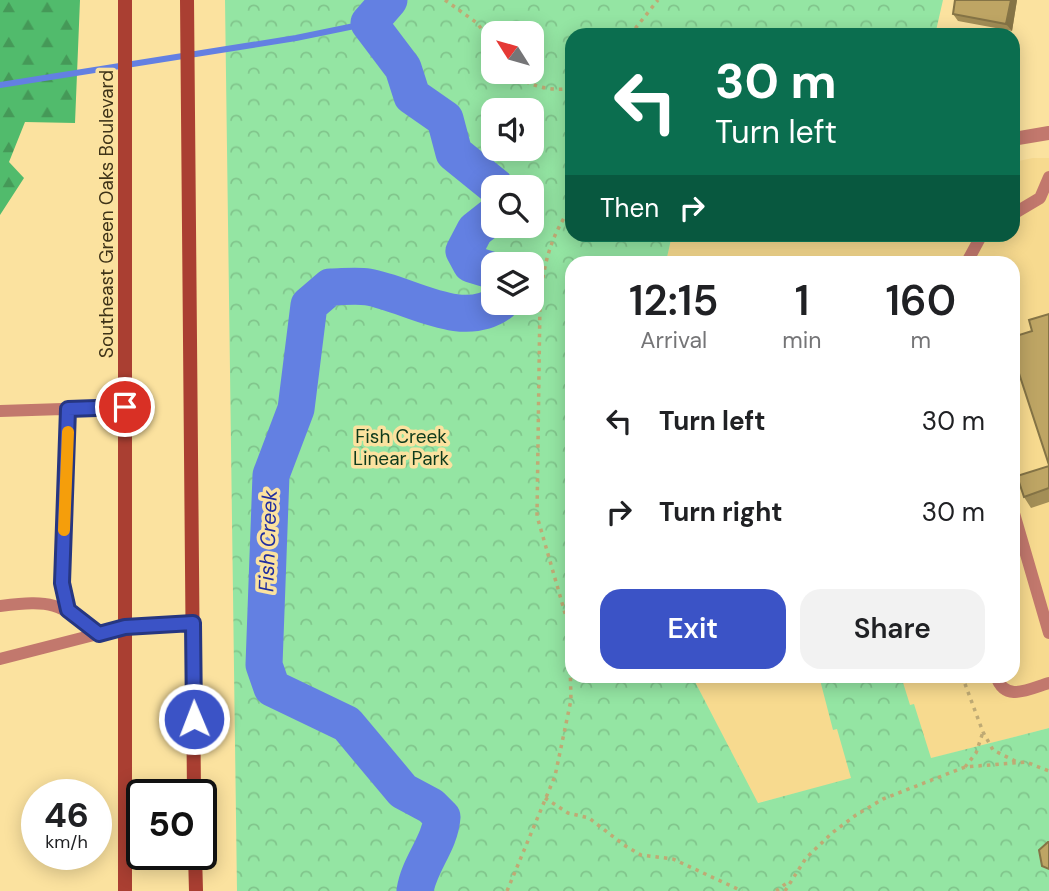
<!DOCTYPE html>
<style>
:root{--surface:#fff;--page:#f2f2f2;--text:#202124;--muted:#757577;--accent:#3b53c6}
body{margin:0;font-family:"DM Sans",sans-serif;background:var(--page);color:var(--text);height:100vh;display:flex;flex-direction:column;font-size:26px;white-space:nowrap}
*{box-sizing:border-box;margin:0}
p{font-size:23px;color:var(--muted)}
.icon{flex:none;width:38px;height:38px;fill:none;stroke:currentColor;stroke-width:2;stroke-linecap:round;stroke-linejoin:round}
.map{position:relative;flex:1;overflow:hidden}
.drawer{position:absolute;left:565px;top:256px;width:455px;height:427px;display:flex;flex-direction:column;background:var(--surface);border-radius:21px;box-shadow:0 4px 18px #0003}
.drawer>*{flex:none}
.hud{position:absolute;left:565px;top:28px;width:455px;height:214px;border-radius:21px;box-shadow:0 4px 18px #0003;background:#0b6e4f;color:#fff;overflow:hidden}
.needle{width:46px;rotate:307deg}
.fabs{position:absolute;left:481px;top:21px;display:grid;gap:14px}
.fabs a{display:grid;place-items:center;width:63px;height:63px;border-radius:14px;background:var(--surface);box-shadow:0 4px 18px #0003;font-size:35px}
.speed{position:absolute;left:21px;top:779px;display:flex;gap:14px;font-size:35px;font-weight:700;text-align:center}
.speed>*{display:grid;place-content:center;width:91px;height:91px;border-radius:50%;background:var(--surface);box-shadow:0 4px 18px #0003;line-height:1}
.speed small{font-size:18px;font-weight:400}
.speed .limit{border:4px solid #111;border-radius:10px;background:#fff;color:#111}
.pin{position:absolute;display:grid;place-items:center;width:60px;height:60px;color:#fff;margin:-30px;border:4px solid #fff;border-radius:50%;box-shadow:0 2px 7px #0007}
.me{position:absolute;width:77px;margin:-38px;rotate:359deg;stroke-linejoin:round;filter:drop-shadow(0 0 5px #0008)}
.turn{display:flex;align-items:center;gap:24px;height:147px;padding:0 35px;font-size:32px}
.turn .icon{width:91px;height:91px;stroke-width:2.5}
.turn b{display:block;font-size:49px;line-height:60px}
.then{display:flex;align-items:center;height:66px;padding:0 35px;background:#0003;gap:14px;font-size:26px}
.eta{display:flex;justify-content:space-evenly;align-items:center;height:119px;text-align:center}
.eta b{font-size:42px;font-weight:600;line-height:49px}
.button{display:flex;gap:14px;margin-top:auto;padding:14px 35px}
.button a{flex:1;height:80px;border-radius:21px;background:var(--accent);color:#fff;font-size:28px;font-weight:600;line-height:80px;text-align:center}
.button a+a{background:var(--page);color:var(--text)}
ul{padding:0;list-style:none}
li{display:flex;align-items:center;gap:21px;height:91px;padding:0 35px}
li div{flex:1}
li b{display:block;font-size:26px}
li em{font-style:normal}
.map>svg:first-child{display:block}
</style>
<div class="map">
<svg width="1049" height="891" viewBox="0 0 1049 891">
<defs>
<pattern id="forest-firs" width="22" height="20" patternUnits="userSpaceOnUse" patternTransform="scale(1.75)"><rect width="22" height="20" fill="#51bb6c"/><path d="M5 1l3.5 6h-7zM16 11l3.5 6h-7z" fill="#459958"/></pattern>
<pattern id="park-crowns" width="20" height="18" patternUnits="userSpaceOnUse" patternTransform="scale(1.75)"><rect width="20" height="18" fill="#94e5a3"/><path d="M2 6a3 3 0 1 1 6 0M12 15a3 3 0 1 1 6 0" fill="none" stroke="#81c58c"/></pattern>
</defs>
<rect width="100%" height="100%" fill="#fbe29f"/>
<path fill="#f7da8f" d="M1033 158H1049V728L757 803 692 676H1013V262H666L672 235 1013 234V162Z"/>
<path fill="url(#forest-firs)" d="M0 0H80L75 123 25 122 9 162 24 178 0 215Z"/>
<path fill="url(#park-crowns)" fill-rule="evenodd" d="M225 0H943L935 35H572V234L672 235 666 262H572V676H692L758 803 851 778 837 729 833 730 819 676H901L910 705 914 704 931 758 1049 728V891H237ZM494 33H532V72H494ZM494 110H532V149H494ZM494 187H532V226H494ZM494 264H532V303H494Z"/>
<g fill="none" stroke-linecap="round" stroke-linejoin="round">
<path stroke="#6380e2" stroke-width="6" d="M0 85 296 38 369 23"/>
<path stroke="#6380e2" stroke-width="37" d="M389 0 369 23 403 68 412 96 445 119 454 153 496 187
M494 215 475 230 464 251 471 264 494 271
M415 891C419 864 440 844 442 817L431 806 403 791 347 724 272 688 264 665 271 475 296 409 309 305 330 287C342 287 356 285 368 287 409 294 461 331 500 303"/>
<path stroke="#bfaa74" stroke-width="3.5" stroke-dasharray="3.5 5" stroke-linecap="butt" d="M445 0 477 23 494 45
M630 35 658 0
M512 72C526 86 553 92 572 88
M570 89 572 98
M962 676 983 732 993 750 1019 763
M965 767 976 753 983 732
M545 798 568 813 589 818 624 845 641 855 673 859 742 891
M507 891 555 776 571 700 569 627 537 516 540 300C544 263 550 237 572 206
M776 891 788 882
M785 891 806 858 832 833 856 815 883 799 965 767 1026 762 1049 771"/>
<path stroke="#c2786d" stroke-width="12" d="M1013 214 1040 198 1049 177
M967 262 980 238 985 234
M0 411 125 407
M1013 510 1049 633
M0 606C52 600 58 602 99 634
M68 610 62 583 68 409
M0 659 125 627
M996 676C1005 703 1029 689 1049 683"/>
<path stroke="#c2786d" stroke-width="14" d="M1013 139 1049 133"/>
<path stroke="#aa3f32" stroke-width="14" d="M125 0V891
M187 0 194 794
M125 627 193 623
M195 854 196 891"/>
</g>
<path fill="#a38e56" d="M1017 0 1012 31 958 21 953 14Z
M1049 466V502L1031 508 1024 497Z"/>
<path fill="#857446" d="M1011 0H1017L1012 31 1006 24Z"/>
<path fill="#bea564" stroke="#857446" stroke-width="2" d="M955 0H1011L1006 24 953 14Z
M959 32 977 35H958Z
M1049 314V465L1013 355V337L1032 331 1029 320Z
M1049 466V488L1024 497 1017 476Z
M1048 842H1049V869L1042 866 1039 850Z"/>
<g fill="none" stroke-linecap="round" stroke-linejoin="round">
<defs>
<path id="route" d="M125 407 68 409 62 583 68 610 99 634 125 627 193 623 194 719"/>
</defs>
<use href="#route" stroke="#263681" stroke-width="18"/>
<use href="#route" stroke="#3b53c6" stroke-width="12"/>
<path stroke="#f59e0b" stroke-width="12" d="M64 530 68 432"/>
</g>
<g text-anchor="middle" stroke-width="7" stroke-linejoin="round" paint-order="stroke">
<g font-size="19" fill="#3e3318" stroke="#fbe29f">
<text transform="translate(106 214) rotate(-90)" y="7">Southeast Green Oaks Boulevard</text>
</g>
<g font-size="19" fill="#0e3a1b" stroke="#fbe29f">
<text x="401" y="443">Fish Creek<tspan x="401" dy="22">Linear Park</tspan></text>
</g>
<g font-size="21" font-style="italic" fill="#202d9f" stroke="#fbe29f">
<text transform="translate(268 541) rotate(-88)" y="7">Fish Creek</text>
</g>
</g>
</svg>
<div class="fabs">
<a><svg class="needle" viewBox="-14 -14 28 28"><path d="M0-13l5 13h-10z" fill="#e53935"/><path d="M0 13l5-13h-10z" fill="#757577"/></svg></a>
<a><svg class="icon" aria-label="sound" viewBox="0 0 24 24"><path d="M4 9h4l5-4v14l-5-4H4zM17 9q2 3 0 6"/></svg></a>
<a><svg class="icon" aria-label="search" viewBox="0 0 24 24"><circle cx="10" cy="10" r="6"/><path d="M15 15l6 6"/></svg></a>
<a><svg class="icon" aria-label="layers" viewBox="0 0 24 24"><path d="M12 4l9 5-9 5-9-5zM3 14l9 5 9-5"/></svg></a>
</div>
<div class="speed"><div>46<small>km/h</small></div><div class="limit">50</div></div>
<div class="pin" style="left:125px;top:407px;background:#d93025"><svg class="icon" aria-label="arrive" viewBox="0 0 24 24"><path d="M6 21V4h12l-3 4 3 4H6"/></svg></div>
<svg class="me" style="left:194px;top:719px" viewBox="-20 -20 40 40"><circle r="17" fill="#3b53c6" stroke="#fff" stroke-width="3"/><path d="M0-11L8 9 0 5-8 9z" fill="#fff"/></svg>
<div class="hud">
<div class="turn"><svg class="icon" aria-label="left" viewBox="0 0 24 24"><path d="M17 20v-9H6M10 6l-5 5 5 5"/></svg><div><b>30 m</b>Turn left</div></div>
<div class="then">Then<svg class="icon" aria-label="right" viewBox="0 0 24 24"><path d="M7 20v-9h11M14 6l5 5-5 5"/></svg></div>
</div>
<section class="drawer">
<div class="eta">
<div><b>12:15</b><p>Arrival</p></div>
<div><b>1</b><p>min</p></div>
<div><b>160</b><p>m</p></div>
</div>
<ul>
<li><svg class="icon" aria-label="left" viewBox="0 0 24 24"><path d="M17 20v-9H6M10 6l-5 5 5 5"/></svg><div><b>Turn left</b></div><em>30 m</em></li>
<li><svg class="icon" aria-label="right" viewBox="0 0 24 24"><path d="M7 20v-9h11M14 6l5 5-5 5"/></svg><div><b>Turn right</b></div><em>30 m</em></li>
</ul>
<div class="button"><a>Exit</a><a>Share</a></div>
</section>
</div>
